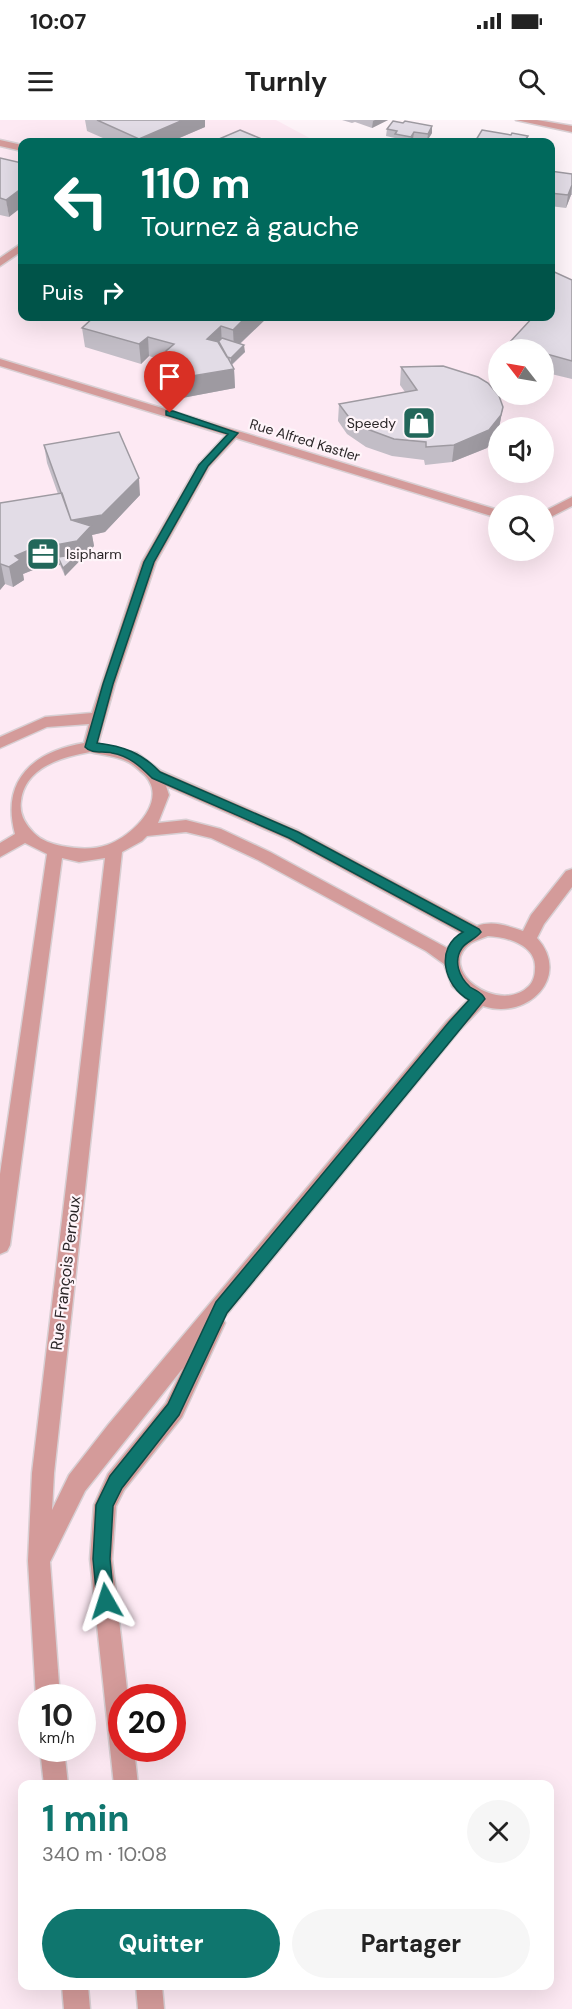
<!DOCTYPE html>
<html lang="fr">
<meta charset="utf-8">
<style>
:root{--surface:#fff;--page:#f6f6f6;--text:#222;--muted:#767676;--accent:#0f766e}
body{margin:0;font-family:"DM Sans",sans-serif;background:var(--page);color:var(--text);height:100vh;display:flex;flex-direction:column;font-size:22px;white-space:nowrap}
*{box-sizing:border-box;margin:0}
p{font-size:20px;color:var(--muted)}
.icon{flex:none;width:33px;height:33px;fill:none;stroke:currentColor;stroke-width:2;stroke-linecap:round;stroke-linejoin:round}
.map{position:relative;flex:1;overflow:hidden}
.sheet{position:absolute;left:18px;top:1660px;width:536px;height:210px;display:flex;flex-direction:column;background:var(--surface);border-radius:12px;box-shadow:0 6px 24px #0002}
.sheet>*{flex:none}
.banner{position:absolute;left:18px;top:18px;width:537px;height:183px;border-radius:12px;box-shadow:0 6px 24px #0002;background:#00695c;color:#fff;overflow:hidden}
.needle{width:39px;rotate:301deg}
.buttons{position:absolute;left:488px;top:219px;display:grid;gap:12px}
.buttons a{display:grid;place-items:center;width:66px;height:66px;border-radius:50%;background:var(--surface);box-shadow:0 6px 24px #0002;font-size:30px}
.speed{position:absolute;left:18px;top:1564px;display:flex;gap:12px;font-size:30px;font-weight:700;text-align:center}
.speed>*{display:grid;place-content:center;width:78px;height:78px;border-radius:50%;background:var(--surface);box-shadow:0 6px 24px #0002;line-height:1}
.speed small{font-size:15px;font-weight:400}
.speed .limit{border:9px solid #d22;background:#fff;color:#111}
.pin{position:absolute;display:grid;place-items:center;width:51px;height:51px;color:#fff;margin:-62px -26px;border-radius:50% 50% 50% 0;rotate:-45deg;box-shadow:0 0 6px #0007}
.pin .icon{rotate:45deg}
.me{position:absolute;width:66px;margin:-33px;rotate:354deg;stroke-linejoin:round;filter:drop-shadow(0 0 4px #0008)}
.turn{display:flex;align-items:center;gap:21px;height:126px;padding:0 24px;font-size:27px}
.turn .icon{width:78px;height:78px;stroke-width:2.5}
.turn b{display:block;font-size:42px;line-height:51px}
.then{display:flex;align-items:center;height:57px;padding:0 24px;background:#0003;gap:12px;font-size:22px}
.round{display:grid;place-items:center;flex:none;width:63px;height:63px;border-radius:32px;background:var(--page)}
.head{display:flex;align-items:center;justify-content:space-between;height:102px;padding:0 24px}
h1{font-size:36px;font-weight:700;line-height:45px;color:var(--accent)}
.cta{display:flex;gap:12px;margin-top:auto;padding:12px 24px}
.cta a{flex:1;height:69px;border-radius:36px;background:var(--accent);color:#fff;font-size:24px;font-weight:700;line-height:69px;text-align:center}
.cta a+a{background:var(--page);color:var(--text)}
.status{display:flex;justify-content:space-between;align-items:center;height:42px;padding:0 30px;background:var(--surface);direction:ltr}
.status svg{height:16px;fill:currentColor}
header{display:flex;justify-content:space-between;align-items:center;height:78px;padding:0 24px;background:var(--surface);font-size:27px;font-weight:700}
.map>svg:first-child{display:block}
</style>
<div class="status"><b>10:07</b><svg viewBox="0 0 49 12"><path d="M0 12V9h3v3zM5 12V6h3v6zM10 12V3h3v9zM15 12V0h3v12zM26 1h20v11H26zM47 4h2v5h-2z"/></svg></div>
<header><svg class="icon" aria-label="menu" viewBox="0 0 24 24"><path d="M4 6h16M4 12h16M4 18h16"/></svg>Turnly<svg class="icon" aria-label="search" viewBox="0 0 24 24"><circle cx="10" cy="10" r="6"/><path d="M15 15l6 6"/></svg></header>
<div class="map">
<svg width="572" height="1889" viewBox="0 0 572 1889">
<rect width="100%" height="100%" fill="#fef4f9"/>
<path fill="#fde9f3" fill-rule="evenodd" d="M0 0H276L317 22H22V196H550L551 150 572 159V1889H0ZM498 230H543V274H498ZM498 308H543V352H498ZM498 386H543V430H498ZM32 1578H82V1629H32ZM122 1578H172V1629H122ZM22 1665H549V1866H22Z"/>
<g fill="none" stroke-linecap="round" stroke-linejoin="round">
<defs>
<path id="minor" d="M516 0H537L572 6V12Z
M0 20 22 25V31L0 26Z
M22 123V131L0 146V138Z
M0 239 498 390V398L236 318 209 347 156 442 115 564 98 624 137 633 161 651 299 711 477 806C493 800 508 806 523 811L531 795 566 751 572 749V767L544 804 537 818C572 857 527 901 483 886L459 911 223 1199 225 1203 182 1297 124 1370 116 1386 112 1439 128 1578H122V1629H134L138 1665H114L90 1439 94 1385 108 1354 166 1283 183 1248 85 1371 50 1442 60 1578H36L28 1441 32 1353 105 738 79 742 62 738 10 1125 7 1131 0 1134V1054L47 734 25 723 0 737V723L15 714C0 658 36 631 84 623L89 604 47 607 0 628V617L45 597 92 593 142 442 198 345 226 315 0 246ZM90 632C102 635 115 636 126 641 131 643 136 647 140 651 173 676 134 716 107 725 93 730 77 729 62 726 52 724 42 721 34 713 25 704 19 694 21 681 25 647 62 637 90 632ZM166 666 287 719 461 813 447 828 270 732 221 709 186 700 158 703 169 675ZM186 712 211 718 258 740 426 831 444 844 452 866 468 880 447 901 108 1305 69 1355 52 1390 54 1353 122 732 142 721 147 716ZM488 816C507 817 537 825 535 849 535 855 533 862 529 866 499 896 434 849 471 823 476 820 483 818 488 816Z
M572 377V386L543 401V392Z
M40 1629H64L68 1665H44Z
M62 1866H88L90 1889H64Z
M136 1866H162L164 1889H138Z"/>
</defs>
<use href="#minor" stroke="#d8cfd3" stroke-width="3"/>
<use href="#minor" fill="#d49b9a" fill-rule="evenodd"/>
</g>
<path fill="#c2bdc6" d="M85 0H205V7L170 22H112L87 11Z
M342 0H388L372 8 355 2 352 3Z
M432 6V13L427 21 413 19 411 22H403L395 21V18L386 16 387 9Z
M528 16 527 22H476V20Z
M0 38 9 97 0 95Z
M550 51 572 54V75H571L566 88 550 86Z
M572 160V259L543 252V230H508V224Z
M95 196H269L240 224 245 232 232 245 234 249 235 268 182 278 168 251 167 242 149 236 141 244 85 227 82 208Z
M401 247 503 287 499 308H498V313L487 328 452 342 425 345 424 340 392 336 366 327 347 314 338 301 339 284 405 272 400 265Z
M44 325 140 375 105 412 92 415 94 426 65 456 60 445 33 450 23 454 24 460 13 467 5 464 0 470V383L58 374 47 343Z"/>
<path fill="#9e9aa1" d="M183 0H205V7L170 22H140L139 19Z
M375 0H388L372 8 373 1Z
M432 6V13L427 21 428 14Z
M414 12 413 19 411 22V17Z
M572 65 571 75 566 88 568 75Z
M22 68V87L9 97 6 80Z
M247 196H269L234 229 233 210Z
M221 206 222 226 207 219Z
M148 217 149 236 141 244 139 224Z
M244 225 245 232 231 245V238Z
M234 249 235 268 182 278 180 258Z
M503 287 499 308H498V313L487 328 452 342 454 325Z
M139 358 140 375 105 412 92 415 94 426 65 456 63 448 58 437 60 445 33 450 23 454 24 460 13 467 9 447 15 436Z
M1 444 5 464 0 470V445Z"/>
<path fill="#e2dce6" stroke="#9e9aa1" stroke-width="1.5" d="M97 0H183L139 19Z
M393 1 403 3 405 1 432 6 428 14 414 12 411 17 395 14 397 11 387 9Z
M240 10 269 22H212Z
M482 10 511 15 512 13 528 16 524 22H493L476 20Z
M0 38 22 43V68L6 80 0 78Z
M550 51 572 54V65L568 75 550 73Z
M550 150 572 160V241L543 233V230H528L508 224 534 196H550Z
M95 196H247L233 210 221 206 207 219 219 222 234 249 180 258 166 231 174 224 148 217 139 224 82 208Z
M222 218 244 225 231 238 227 237 218 222Z
M443 246 478 257 488 263 499 276 503 287 501 295 489 310 454 325 426 327V322L394 319 367 309 348 296 339 284 417 270 401 247Z
M119 312 139 358 102 395 73 400H71L44 325Z
M62 373 71 400 91 406 77 421 29 430 15 436 20 440 9 447 1 444 0 445V383Z
M79 434 63 448 58 437Z"/>
<path fill="#0f766e" stroke="#0a4d48" stroke-width="1.5" d="M166 291H173L238 313 208 346 154 442 113 564 97 623C123 626 142 633 160 652L298 712 479 809 481 812C476 819 467 821 462 828 453 841 459 857 470 867 476 871 482 872 485 879L227 1193 179 1295 122 1368 113 1386 110 1439 114 1481 112 1487 106 1490 100 1487 97 1481 93 1439 96 1385 110 1356 168 1284 216 1182 449 902 469 880C444 866 434 828 463 812L289 718 152 658C140 646 129 636 112 633 103 631 91 634 85 627L103 564 144 442 199 345 228 314 166 295Z"/>
<defs>
<symbol id="shop-square" viewBox="-11 -11 22 22"><rect x="-9" y="-9" width="18" height="18" rx="4" fill="#22675a" stroke="#fef4f9"/><path d="M-5-2.5h2.3a2.7 3.5 0 0 1 5.4 0H5L5.5 6h-11ZM-1.5-2.5h3a1.5 2.3 0 0 0-3 0Z" fill="#fff"/></symbol>
<symbol id="office-square" viewBox="-11 -11 22 22"><rect x="-9" y="-9" width="18" height="18" rx="4" fill="#22675a" stroke="#fef4f9"/><path d="M-6-3h4V-5.5h4V-3h4V5H-6ZM-1-4.5V-3h2v-1.5ZM-6 0V1H6V0Z" fill="#fff"/></symbol>
</defs>
<g fill-rule="evenodd">
<use href="#shop-square" x="400" y="284" width="38" height="38"/>
<use href="#office-square" x="24" y="415" width="38" height="38"/>
</g>
<g text-anchor="middle" stroke-width="4.5" stroke-linejoin="round" paint-order="stroke">
<g font-size="14" fill="#2b2628" stroke="#fef4f9" text-anchor="end">
<text x="396" y="308">Speedy</text>
<text x="66" y="439" text-anchor="start">Isipharm</text>
</g>
<g font-size="14" fill="#2b2628" stroke="#fef4f9">
<text transform="translate(305 320) rotate(17)" y="5">Rue Alfred Kastler</text>
</g>
<g font-size="16" fill="#2b2628" stroke="#fef4f9">
<text transform="translate(65 1153) rotate(-83)" y="6">Rue François Perroux</text>
</g>
</g>
</svg>
<div class="buttons">
<a><svg class="needle" viewBox="-14 -14 28 28"><path d="M0-13l5 13h-10z" fill="#e53935"/><path d="M0 13l5-13h-10z" fill="#767676"/></svg></a>
<a><svg class="icon" aria-label="sound" viewBox="0 0 24 24"><path d="M4 9h4l5-4v14l-5-4H4zM17 9q2 3 0 6"/></svg></a>
<a><svg class="icon" aria-label="search" viewBox="0 0 24 24"><circle cx="10" cy="10" r="6"/><path d="M15 15l6 6"/></svg></a>
</div>
<div class="speed"><div>10<small>km/h</small></div><div class="limit">20</div></div>
<div class="pin" style="left:170px;top:293px;background:#d93025"><svg class="icon" aria-label="arrive" viewBox="0 0 24 24"><path d="M6 21V4h12l-3 4 3 4H6"/></svg></div>
<svg class="me" style="left:106px;top:1481px" viewBox="-20 -20 40 40"><path d="M0-17L14 15 0 8-14 15z" fill="#0f766e" stroke="#fff" stroke-width="4"/></svg>
<div class="banner">
<div class="turn"><svg class="icon" aria-label="left" viewBox="0 0 24 24"><path d="M17 20v-9H6M10 6l-5 5 5 5"/></svg><div><b>110 m</b>Tournez à gauche</div></div>
<div class="then">Puis<svg class="icon" aria-label="right" viewBox="0 0 24 24"><path d="M7 20v-9h11M14 6l5 5-5 5"/></svg></div>
</div>
<section class="sheet">
<div class="head"><div><h1>1 min</h1><p>340 m · 10:08</p></div><a class="round"><svg class="icon" aria-label="close" viewBox="0 0 24 24"><path d="M6 6l12 12M18 6L6 18"/></svg></a></div>
<div class="cta"><a>Quitter</a><a>Partager</a></div>
</section>
</div>
